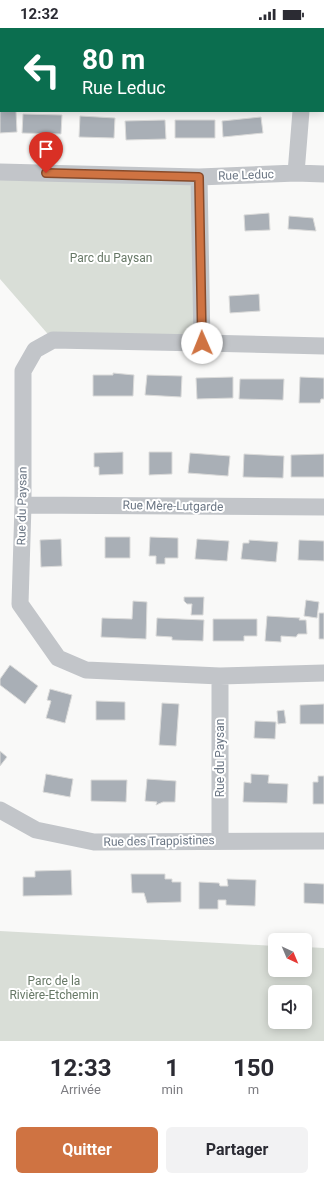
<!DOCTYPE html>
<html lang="fr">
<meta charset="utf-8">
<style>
:root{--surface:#fff;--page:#f2f2f3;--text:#2b2b33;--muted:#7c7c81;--accent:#cf7342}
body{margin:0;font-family:Roboto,sans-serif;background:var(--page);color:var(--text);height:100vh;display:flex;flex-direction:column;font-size:15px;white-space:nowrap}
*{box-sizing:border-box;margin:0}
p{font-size:13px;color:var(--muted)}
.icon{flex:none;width:22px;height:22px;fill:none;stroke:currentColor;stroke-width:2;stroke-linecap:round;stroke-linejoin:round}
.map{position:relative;height:1013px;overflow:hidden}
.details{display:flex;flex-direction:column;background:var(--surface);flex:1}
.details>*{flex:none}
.top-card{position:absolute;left:0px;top:0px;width:324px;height:84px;box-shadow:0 2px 10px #0003;background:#0b6e4f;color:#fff;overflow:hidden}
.needle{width:26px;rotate:136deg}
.fabs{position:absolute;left:268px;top:905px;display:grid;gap:8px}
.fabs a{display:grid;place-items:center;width:44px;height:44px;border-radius:6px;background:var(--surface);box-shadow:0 2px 10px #0003;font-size:20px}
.pin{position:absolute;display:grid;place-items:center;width:34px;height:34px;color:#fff;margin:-41px -17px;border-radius:50% 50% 50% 0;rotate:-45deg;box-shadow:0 0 4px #0007}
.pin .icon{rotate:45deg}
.me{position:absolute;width:44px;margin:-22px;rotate:359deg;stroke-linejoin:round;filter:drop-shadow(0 0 3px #0008)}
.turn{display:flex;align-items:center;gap:14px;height:84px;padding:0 16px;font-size:18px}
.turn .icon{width:52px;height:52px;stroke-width:2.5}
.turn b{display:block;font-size:28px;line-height:34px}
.eta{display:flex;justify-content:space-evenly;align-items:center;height:68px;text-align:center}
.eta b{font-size:24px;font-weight:700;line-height:28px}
.cta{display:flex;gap:8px;margin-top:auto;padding:8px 16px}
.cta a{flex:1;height:46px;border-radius:6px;background:var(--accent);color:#fff;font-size:16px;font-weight:700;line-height:46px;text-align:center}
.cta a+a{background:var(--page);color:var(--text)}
.status{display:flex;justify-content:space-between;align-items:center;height:28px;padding:0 20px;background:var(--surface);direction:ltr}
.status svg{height:11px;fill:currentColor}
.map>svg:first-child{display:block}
</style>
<div class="status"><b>12:32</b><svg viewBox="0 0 49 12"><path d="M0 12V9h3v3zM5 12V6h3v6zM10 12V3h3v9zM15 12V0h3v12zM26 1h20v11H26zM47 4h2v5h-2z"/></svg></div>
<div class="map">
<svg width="324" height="1013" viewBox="0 0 324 1013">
<rect width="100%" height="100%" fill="#f9f9f8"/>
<path fill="#d9ded7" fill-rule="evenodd" d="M0 144 199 149 202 315 53 312 0 251Z
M0 903 275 918V942H305V919L324 920V1013H0ZM275 964H305V994H275Z"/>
<path fill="#a9afb6" stroke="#dbdbda" d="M0 79 1 83H16L17 104 0 105Z
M23 86 62 87 61 106 22 105Z
M80 88 115 90 114 110 79 109Z
M261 89 263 105 223 109 222 93Z
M165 92 166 111 126 112 125 93Z
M175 92H215V110H175Z
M269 185 270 202 245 203 244 187Z
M289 188 313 190 316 203 288 201Z
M259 266 260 283 230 285 229 268Z
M113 345 134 347 133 368H93V347H113Z
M147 347 182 348 181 369 145 367Z
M233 349V370L197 371 196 350Z
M300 349 324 350V371H321L320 375H299Z
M240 351H284L283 372 239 371Z
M123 424V446L99 447V439H94V425Z
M149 424H172V446L149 447Z
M190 425 230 428 228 448 188 445Z
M244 426 284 428 283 450 243 449Z
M324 426V449H291V427Z
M105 509H130V530H105Z
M150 509 178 510V530H165V536H156V528H149Z
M61 511 62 538 41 539 40 512Z
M197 511 229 513 227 533 195 531Z
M249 512 278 514 276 534 241 531 243 515H249Z
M299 512 324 513V533L298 532Z
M184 569H204L203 587H191L192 576H187L184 573Z
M306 572 319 574 317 590 304 588Z
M133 573 147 574 146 611 101 609 102 590 132 591Z
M319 585H324V611H319Z
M267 588 300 590 299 592H306L307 606H298L296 609 281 608V614L265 613Z
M157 590 204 592 203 613 172 612V609L156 608Z
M213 591H257V608H244V613H213Z
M10 637 38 658 25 676 0 657V651Z
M50 661 72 667 65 695 46 690 51 673 47 672Z
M96 673 125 674V692H96Z
M162 675 179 676 176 718 159 717Z
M324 676V696H300V677Z
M284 682 286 695 278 696 277 683Z
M255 693 276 694 275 711 254 710Z
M0 723 7 729 0 738Z
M46 746 73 751 70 769 43 764Z
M251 746 269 747 268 755 288 756 287 775 243 774 244 754 251 755Z
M318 748H324V776H313V754H318Z
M147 751 176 753 175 774H163L156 777 157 774 145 773Z
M91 752H127L126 774 91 773Z
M71 842 72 867 23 868V849H35V843Z
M131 846H165V851H172V854H181V874L147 875 144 865H132Z
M227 851 256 852 255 878 226 877V872H218V881H199V854L219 855 220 858H228Z
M304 855 324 856V876L304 875Z"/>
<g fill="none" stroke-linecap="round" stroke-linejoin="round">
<path stroke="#c2c5c9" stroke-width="17" d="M307 1V0
M0 144 199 149 296 145 324 146
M296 145 301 83
M199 149 202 315 53 312 35 322 23 343V477L20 576 58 630 86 642 220 648
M202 315 324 318
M23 477 324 479
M0 782 36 802 94 814 324 813
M220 812V648L324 645"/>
</g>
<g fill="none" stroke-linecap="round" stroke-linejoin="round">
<defs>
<path id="route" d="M46 145 199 149 202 315"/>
</defs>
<use href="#route" stroke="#874b2b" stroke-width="10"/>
<use href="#route" stroke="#cf7342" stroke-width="7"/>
</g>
<g text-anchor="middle" stroke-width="4" stroke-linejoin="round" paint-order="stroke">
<g font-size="12" fill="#6c7785" stroke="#fff">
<text transform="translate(246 147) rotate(-2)" y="4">Rue Leduc</text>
<text transform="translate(22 478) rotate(-89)" y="4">Rue du Paysan</text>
<text transform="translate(173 478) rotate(1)" y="4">Rue Mère-Lutgarde</text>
<text transform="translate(220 730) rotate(-90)" y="4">Rue du Paysan</text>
<text transform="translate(159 813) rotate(-1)" y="4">Rue des Trappistines</text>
</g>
<g font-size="12" fill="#677866" stroke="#fff">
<text x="111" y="234">Parc du Paysan</text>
<text x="54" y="957">Parc de la<tspan x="54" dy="14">Rivière-Etchemin</tspan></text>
</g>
</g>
</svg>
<div class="fabs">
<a><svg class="needle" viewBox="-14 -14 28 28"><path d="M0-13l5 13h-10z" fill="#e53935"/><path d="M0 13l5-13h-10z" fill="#7c7c81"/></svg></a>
<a><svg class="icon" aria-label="sound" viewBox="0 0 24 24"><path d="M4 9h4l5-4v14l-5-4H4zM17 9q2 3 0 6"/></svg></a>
</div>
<div class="pin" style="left:46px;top:145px;background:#d93025"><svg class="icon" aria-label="arrive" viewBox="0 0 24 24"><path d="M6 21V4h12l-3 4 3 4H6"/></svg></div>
<svg class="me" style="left:202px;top:315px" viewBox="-20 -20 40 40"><circle r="19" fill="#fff"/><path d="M0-13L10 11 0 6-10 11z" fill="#cf7342"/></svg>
<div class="top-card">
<div class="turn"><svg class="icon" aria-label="left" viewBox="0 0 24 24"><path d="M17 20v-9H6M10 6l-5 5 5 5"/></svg><div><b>80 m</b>Rue Leduc</div></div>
</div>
</div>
<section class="details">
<div class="eta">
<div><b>12:33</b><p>Arrivée</p></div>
<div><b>1</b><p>min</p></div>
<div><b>150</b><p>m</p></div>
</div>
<div class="cta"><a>Quitter</a><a>Partager</a></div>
</section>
